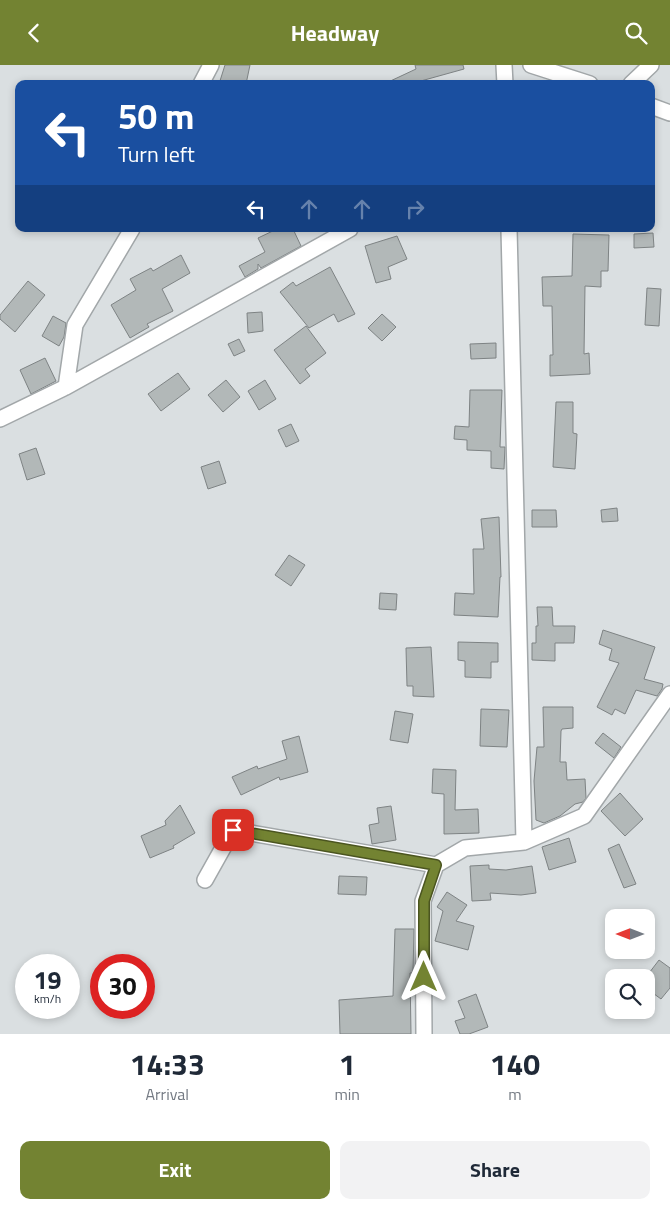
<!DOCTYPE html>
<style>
:root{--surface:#fff;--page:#f2f2f3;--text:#1f2937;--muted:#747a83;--accent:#738332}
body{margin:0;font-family:"Titillium Web",sans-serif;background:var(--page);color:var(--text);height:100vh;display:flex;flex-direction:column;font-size:19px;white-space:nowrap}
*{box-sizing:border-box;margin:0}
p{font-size:16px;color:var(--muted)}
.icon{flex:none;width:28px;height:28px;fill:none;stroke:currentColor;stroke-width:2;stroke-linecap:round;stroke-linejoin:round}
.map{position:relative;height:969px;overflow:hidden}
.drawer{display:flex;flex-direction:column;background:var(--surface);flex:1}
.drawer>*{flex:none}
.banner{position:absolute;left:15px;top:15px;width:640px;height:152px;border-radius:10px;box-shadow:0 2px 8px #0003;background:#1a4fa0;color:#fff;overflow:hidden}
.needle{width:32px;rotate:270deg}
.tools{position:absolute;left:605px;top:844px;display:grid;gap:10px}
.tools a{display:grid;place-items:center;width:50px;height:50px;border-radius:10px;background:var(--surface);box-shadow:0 2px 8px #0003;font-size:25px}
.speed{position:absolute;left:15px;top:889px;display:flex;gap:10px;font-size:25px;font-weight:700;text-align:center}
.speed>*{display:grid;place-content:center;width:65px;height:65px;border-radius:50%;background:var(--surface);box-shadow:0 2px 8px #0003;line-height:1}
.speed small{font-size:12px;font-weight:400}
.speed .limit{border:8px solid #d22;background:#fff;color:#111}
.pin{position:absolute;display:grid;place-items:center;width:42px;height:42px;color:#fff;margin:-21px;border-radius:10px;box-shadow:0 2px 8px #0006}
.me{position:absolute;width:55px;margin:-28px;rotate:0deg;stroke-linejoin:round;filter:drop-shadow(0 0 4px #0008)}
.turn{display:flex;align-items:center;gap:18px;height:105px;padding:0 20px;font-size:22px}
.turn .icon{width:65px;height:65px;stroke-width:2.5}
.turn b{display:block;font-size:35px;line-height:42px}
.lanes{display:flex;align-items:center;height:48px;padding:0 20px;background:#0003;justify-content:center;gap:25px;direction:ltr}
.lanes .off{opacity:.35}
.eta{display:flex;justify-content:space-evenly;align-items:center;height:85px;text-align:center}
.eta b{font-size:30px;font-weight:700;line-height:35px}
.primary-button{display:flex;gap:10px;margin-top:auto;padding:10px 20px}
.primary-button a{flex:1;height:58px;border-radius:10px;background:var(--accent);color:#fff;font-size:20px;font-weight:700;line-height:58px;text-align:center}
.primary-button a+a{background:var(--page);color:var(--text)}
header{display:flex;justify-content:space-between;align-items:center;height:65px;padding:0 20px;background:var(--accent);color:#fff;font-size:22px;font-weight:700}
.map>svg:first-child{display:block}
</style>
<header><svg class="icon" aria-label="back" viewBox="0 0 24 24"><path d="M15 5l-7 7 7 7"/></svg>Headway<svg class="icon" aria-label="search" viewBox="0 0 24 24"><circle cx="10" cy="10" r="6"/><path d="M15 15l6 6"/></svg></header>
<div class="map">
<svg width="670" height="969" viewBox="0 0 670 969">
<rect width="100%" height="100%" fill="#dadfe1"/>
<path fill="#b2b8b8" stroke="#7e8384" d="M225 0H250L246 19H219Z
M415 0H463L464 4 410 19H384L416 4Z
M277 164H293L301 181 261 203 258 199V204L245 212 239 201 265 187 258 173Z
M653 168 654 182 634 183V169Z
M573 169 609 170 608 206H601V222L585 221 584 289 589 288 590 309 550 311V290H553L552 241H543L542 212 572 211Z
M397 171 407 194 388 202 391 214 376 218 365 181Z
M181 190 190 208 162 224 173 246 147 259 149 262 130 273 111 240 136 225 130 214 151 203 153 206Z
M330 202 355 249 338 257 334 249 309 263 280 227 293 217 296 221Z
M28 216 45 230 15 267 0 254V250Z
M647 223 661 224 659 261 645 260Z
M262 247 263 266 248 268 247 248Z
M382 249 396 262 382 276 368 263Z
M53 251 66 258 64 272 59 281 42 271Z
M306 261 326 288 305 304 310 311 300 319 274 285Z
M239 274 245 286 234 291 228 279Z
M496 278V293L471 294 470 279Z
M45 293 56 316 31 329 20 305Z
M178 308 190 324 161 346 148 329Z
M226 315 240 332 223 347 208 330Z
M265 315 276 334 259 345 248 326Z
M470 325H502L500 382H505L504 404 491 403V386L467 385V375L454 374 455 361 469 362Z
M556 337H573V368L577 369 575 404 553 402Z
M291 359 299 376 286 382 278 365Z
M36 383 45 409 27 415 19 389Z
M219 396 226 418 208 424 201 402Z
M617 443 618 456 602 457 601 445Z
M532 445H556L557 462H532Z
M499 452 501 512H500L498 552 454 550 455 528 474 529 473 484H484L481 454Z
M289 490 305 500 291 521 275 510Z
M380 528 397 529 396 545 379 544Z
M537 542H552L553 561H575L574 578H555V596L532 595V578H536V561H538Z
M603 565 655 582 644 614 663 619 662 624 657 631 636 625 625 649 615 644 612 650 597 642 619 598 609 595 612 584 599 579Z
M458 577 498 578V597H491V613L465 612V596L458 595Z
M431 582 434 632 413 631V621H407L406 583Z
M543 642H573V663L562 664 561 666 560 697H566L567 715 585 714 586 733 583 737 575 739 560 751 544 758 536 755 534 716 537 682H544Z
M481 644 509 645 507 682 480 681Z
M395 646 413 649 408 678 390 675Z
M603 668 621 682 614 693 595 678Z
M299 671 308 707 280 715 279 712 241 730 232 712 257 701 258 704 287 694 282 676Z
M433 704 456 705 455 745 478 744 479 768 444 769V729L432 728Z
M620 728 643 754 625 771 601 746Z
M180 740 195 768 173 781 174 783 150 793 141 771 166 760 165 756Z
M391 741 396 775 372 779 369 760 379 758 377 743Z
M569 773 576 797 549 805 542 782Z
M619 779 636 819 624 823 608 784Z
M489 800V804L506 805 532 801 536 828 521 830 490 828 491 835 472 836 470 801Z
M339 811 367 812 366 830 338 829Z
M447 827 467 840 456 856 474 861 468 885 435 876 443 846 437 842Z
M395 864H414L413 908H410L411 969H340L339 935 393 931Z
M659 895 670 903V923L661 934 646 923V912Z
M476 929 488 962 469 969H460L455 956 465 953 458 936Z"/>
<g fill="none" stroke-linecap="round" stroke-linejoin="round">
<defs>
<path id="street" d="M504 0 505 19
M531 0 590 19
M201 19 211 0
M631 19 651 0
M651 41 670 48
M509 164 524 777
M66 322 75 260 132 164
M0 354 66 322 350 164
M205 815 233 765 436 800
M424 969 423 836 436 800 465 783 524 777 584 751 670 629"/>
</defs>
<use href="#street" stroke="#a2a7a9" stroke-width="18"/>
<use href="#street" stroke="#fff" stroke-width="15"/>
</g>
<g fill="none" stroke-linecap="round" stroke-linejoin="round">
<defs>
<path id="route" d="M233 765 436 800 424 836V912"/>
</defs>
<use href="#route" stroke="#4b5520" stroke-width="12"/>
<use href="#route" stroke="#738332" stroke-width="9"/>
</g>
</svg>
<div class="tools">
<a><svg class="needle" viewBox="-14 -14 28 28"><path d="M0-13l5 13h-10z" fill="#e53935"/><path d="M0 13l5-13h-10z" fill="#747a83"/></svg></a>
<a><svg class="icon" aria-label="search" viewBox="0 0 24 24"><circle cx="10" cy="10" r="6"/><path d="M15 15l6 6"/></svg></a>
</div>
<div class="speed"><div>19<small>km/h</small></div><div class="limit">30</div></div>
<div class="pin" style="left:233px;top:765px;background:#d93025"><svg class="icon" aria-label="arrive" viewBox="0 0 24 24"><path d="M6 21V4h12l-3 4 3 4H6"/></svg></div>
<svg class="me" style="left:424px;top:912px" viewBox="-20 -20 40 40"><path d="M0-17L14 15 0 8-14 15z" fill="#738332" stroke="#fff" stroke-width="4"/></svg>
<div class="banner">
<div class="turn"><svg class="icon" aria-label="left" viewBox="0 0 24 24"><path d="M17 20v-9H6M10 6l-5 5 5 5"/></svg><div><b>50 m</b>Turn left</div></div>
<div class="lanes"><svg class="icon" aria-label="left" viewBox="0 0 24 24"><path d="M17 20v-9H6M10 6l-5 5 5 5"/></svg><svg class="icon off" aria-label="ahead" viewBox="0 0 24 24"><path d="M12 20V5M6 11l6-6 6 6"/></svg><svg class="icon off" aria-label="ahead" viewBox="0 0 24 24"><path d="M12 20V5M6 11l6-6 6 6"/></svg><svg class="icon off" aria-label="right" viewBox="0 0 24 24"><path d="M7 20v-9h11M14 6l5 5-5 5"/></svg></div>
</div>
</div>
<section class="drawer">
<div class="eta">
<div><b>14:33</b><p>Arrival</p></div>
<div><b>1</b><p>min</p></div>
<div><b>140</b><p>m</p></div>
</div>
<div class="primary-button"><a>Exit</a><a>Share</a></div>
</section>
